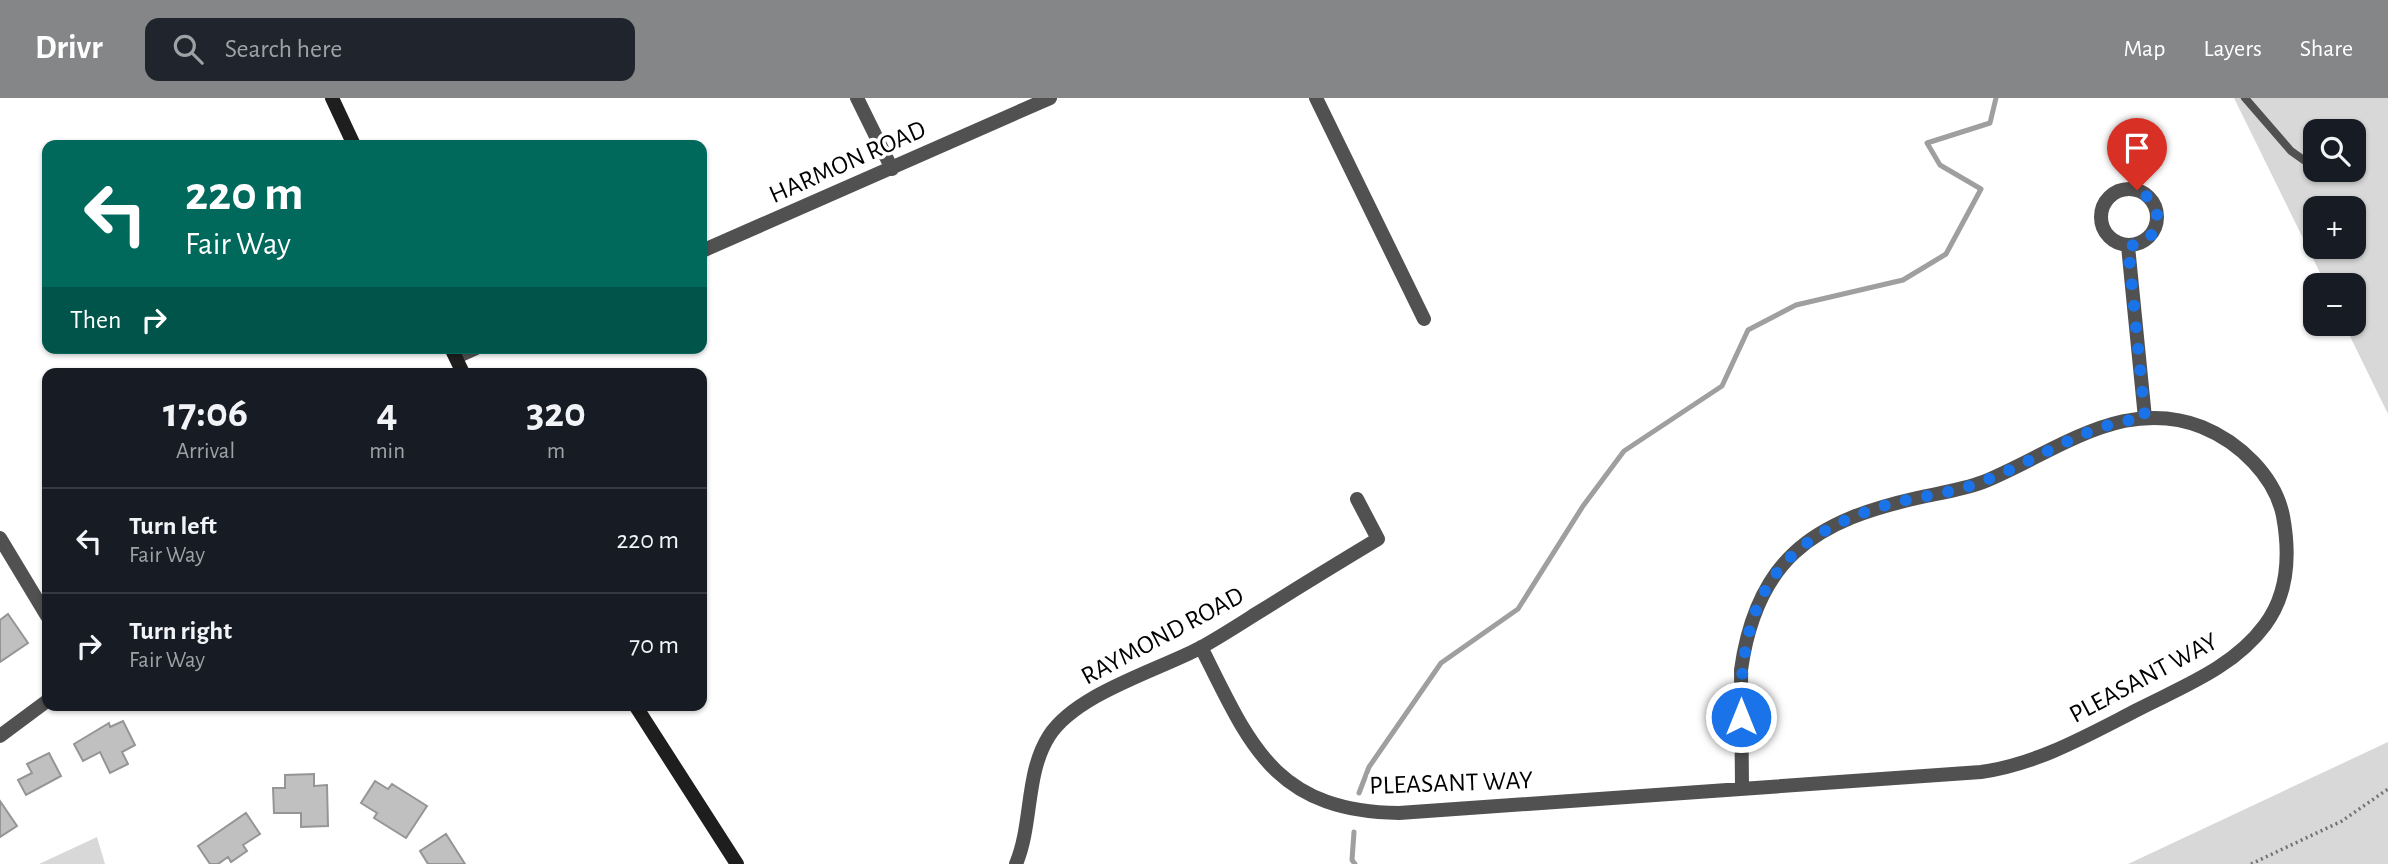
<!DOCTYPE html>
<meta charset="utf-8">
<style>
:root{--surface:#171b24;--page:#20242c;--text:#f1f3f6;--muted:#9ea1a6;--line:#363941;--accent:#858687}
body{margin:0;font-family:"Alegreya Sans",sans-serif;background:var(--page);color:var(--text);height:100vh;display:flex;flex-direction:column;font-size:26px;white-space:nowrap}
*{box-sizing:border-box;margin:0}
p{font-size:23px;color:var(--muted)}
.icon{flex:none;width:38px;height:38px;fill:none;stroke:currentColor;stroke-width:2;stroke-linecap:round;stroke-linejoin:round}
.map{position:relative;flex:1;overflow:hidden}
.side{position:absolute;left:42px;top:270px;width:665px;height:343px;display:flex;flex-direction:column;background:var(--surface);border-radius:14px;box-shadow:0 2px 5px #0004}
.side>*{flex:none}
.top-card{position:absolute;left:42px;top:42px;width:665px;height:214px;border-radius:14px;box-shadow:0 2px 5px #0004;background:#00695c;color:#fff;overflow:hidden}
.controls{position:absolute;left:2303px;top:21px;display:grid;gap:14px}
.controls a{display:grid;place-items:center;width:63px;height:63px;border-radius:14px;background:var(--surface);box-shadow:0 2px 5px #0004;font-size:35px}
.pin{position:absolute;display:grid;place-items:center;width:60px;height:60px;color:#fff;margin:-72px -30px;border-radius:50% 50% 50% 0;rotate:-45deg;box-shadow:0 0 7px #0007}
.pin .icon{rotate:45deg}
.me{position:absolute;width:77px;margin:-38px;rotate:0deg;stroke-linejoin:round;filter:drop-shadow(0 0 5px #0008)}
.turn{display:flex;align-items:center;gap:24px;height:147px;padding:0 28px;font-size:32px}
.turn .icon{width:91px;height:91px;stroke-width:2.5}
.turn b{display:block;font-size:49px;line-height:60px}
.then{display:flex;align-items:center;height:66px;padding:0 28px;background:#0003;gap:14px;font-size:26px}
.eta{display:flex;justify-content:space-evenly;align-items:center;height:119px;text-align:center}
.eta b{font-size:42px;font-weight:700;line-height:49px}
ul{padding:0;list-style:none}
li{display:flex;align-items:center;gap:21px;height:105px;padding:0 28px;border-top:2px solid var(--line)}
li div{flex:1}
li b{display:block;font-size:26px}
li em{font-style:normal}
header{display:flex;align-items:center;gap:42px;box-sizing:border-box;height:98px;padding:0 35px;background:var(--accent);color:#fff}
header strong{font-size:33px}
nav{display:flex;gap:38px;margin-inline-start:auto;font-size:24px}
.search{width:490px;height:63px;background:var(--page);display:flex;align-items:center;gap:18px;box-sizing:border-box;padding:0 24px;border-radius:14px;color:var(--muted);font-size:26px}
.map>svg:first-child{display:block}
</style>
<header>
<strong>Drivr</strong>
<div class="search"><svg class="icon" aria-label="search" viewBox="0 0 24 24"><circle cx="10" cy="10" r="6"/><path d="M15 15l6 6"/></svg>Search here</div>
<nav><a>Map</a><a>Layers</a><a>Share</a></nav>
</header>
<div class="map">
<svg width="2388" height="766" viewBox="0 0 2388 766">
<rect width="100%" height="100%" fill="#fff"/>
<path fill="#d8d8d8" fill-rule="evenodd" d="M2234 0H2388V316L2344 226H2354V187H2326ZM2315 33H2354V72H2315ZM2315 110H2354V149H2315Z
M2388 644V766H2128Z
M97 739 105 766H39Z"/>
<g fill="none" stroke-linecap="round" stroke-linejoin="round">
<path stroke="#9f9f9f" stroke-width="5" d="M1359 695 1369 669 1441 565 1518 511 1583 408 1624 353 1722 288 1748 232 1796 207 1903 182 1946 156 1981 91 1940 67 1927 45 1990 25 1996 0
M1354 734 1352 762 1355 766"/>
</g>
<path fill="#c0c0c0" stroke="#959595" stroke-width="2" d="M8 516 28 545 0 564V522Z
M123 623 135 647 122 654 128 666 110 675 100 654 83 663 74 646 109 625 110 629Z
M49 655 61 678 26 697 18 682 32 675 27 666Z
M314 676V688L327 687 328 728 301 729V715H274L273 690H285V677Z
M375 683 388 691 392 686 427 708 406 740 374 720 377 715 361 705Z
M0 703 17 728 0 739Z
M246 715 260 736 243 747 247 753 231 764 228 759 218 766H210L198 748Z
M446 736 465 766H428L420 753Z"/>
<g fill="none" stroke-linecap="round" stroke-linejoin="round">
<path stroke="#737373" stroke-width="3.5" stroke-dasharray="2 3.5" stroke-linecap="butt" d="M2251 766 2342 723 2388 691"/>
<path stroke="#515151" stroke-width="8" d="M2245 0 2291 53 2315 70"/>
<path stroke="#515151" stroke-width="14" d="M857 0 892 71
M1316 0 1424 221
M2101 119a28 28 0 1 1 56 0a28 28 0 1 1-56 0Z
M2128 148 2145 320
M702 153 1050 0
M456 259 476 250
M0 440 47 518
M1201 549C1250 647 1274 713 1399 715L1981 674C2038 666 2088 637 2139 611 2184 588 2234 569 2265 527 2289 495 2290 456 2283 418 2275 378 2239 344 2202 329 2177 319 2150 318 2124 323 2074 334 2030 365 1983 384 1962 392 1939 395 1917 400 1873 410 1827 424 1794 455 1761 486 1747 529 1741 572L1742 690
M0 638 47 603
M1016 766C1033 725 1025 676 1049 638 1076 596 1156 573 1200 550 1220 539 1240 526 1259 514 1299 489 1338 465 1378 441L1357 401"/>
<path stroke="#1e1e1e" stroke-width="14" d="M332 0 354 47
M451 250 463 275
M635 607 737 766"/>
</g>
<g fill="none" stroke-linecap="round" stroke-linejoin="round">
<path stroke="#1a73e8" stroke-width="12" stroke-dasharray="0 21.6" d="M1741 619C1739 503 1776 439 1890 406 1919 398 1950 396 1978 385 2018 371 2054 347 2094 332 2110 326 2128 322 2145 320L2128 148C2162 145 2168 107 2137 92"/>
</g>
<g text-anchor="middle" stroke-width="7" stroke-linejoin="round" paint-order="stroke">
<g font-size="26" fill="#000" stroke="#fff">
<text transform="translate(847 63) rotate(-24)" y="9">HARMON ROAD</text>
<text transform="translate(1162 537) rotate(-28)" y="9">RAYMOND ROAD</text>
<text transform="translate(2143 579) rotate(-28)" y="9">PLEASANT WAY</text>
<text transform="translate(1451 684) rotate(-2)" y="9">PLEASANT WAY</text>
</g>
</g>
</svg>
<div class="controls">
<a><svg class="icon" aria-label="search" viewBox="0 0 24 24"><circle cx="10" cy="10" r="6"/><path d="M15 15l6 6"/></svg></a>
<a>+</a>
<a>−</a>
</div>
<div class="pin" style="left:2137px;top:92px;background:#d93025"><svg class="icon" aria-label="arrive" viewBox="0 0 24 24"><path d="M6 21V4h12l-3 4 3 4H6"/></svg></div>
<svg class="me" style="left:1741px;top:619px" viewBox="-20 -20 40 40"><circle r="17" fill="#1a73e8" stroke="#fff" stroke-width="3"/><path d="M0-11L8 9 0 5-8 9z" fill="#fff"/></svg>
<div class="top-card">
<div class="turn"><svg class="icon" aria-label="left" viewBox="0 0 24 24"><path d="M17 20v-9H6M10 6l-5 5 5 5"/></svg><div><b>220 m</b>Fair Way</div></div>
<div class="then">Then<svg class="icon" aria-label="right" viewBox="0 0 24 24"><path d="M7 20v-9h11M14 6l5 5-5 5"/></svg></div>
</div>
<section class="side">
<div class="eta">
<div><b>17:06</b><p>Arrival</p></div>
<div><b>4</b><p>min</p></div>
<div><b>320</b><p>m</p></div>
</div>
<ul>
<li><svg class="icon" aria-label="left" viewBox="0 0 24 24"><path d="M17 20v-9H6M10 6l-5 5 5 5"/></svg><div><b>Turn left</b><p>Fair Way</p></div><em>220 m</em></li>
<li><svg class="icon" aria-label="right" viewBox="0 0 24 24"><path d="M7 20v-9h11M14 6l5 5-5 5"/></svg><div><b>Turn right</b><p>Fair Way</p></div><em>70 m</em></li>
</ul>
</section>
</div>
